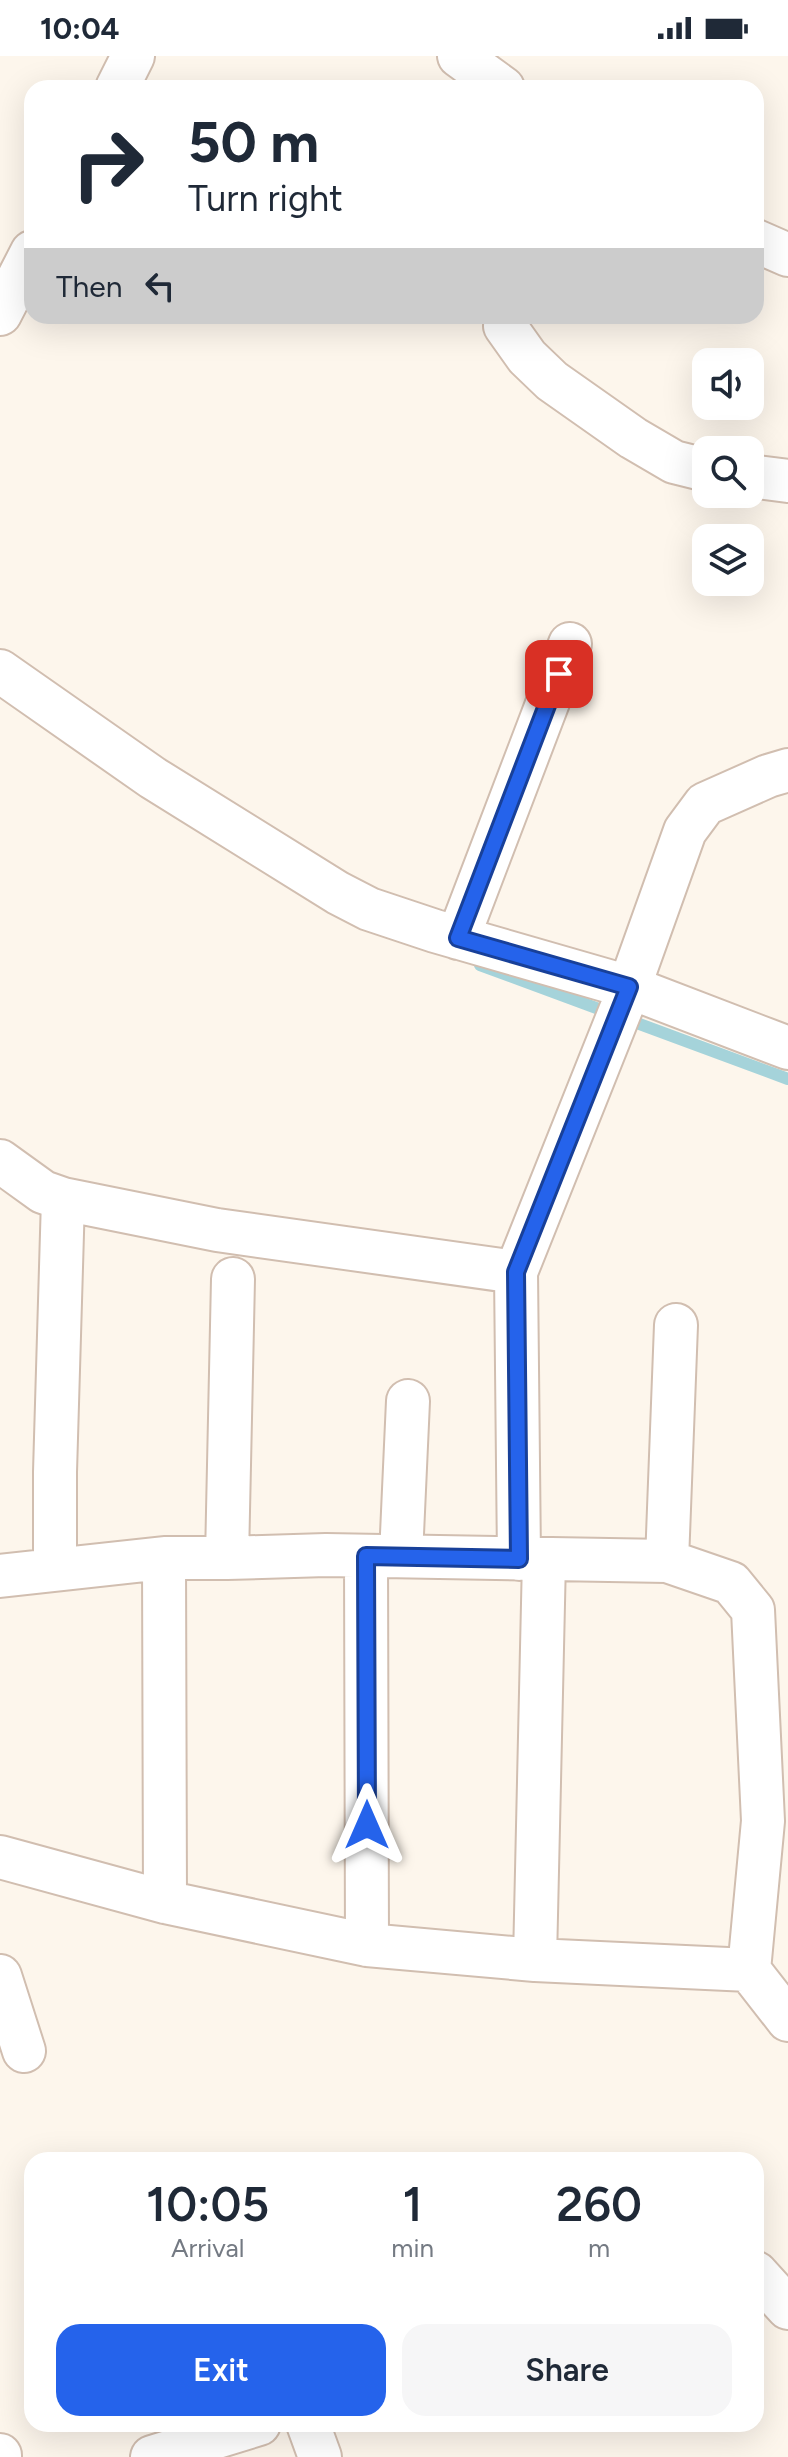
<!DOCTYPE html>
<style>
:root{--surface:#fff;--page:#f6f6f7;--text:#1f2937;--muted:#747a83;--accent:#2563eb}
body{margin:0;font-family:Figtree,sans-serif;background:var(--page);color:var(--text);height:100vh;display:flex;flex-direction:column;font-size:30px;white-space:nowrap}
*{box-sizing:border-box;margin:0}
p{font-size:26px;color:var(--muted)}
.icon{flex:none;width:44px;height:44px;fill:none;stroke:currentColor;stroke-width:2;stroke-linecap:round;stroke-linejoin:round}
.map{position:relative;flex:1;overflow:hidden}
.sheet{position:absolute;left:24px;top:2096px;width:740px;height:280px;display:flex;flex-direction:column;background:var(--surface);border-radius:24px;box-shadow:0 8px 32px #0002}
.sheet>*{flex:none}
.banner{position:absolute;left:24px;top:24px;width:740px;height:244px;border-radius:24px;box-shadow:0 8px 32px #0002;background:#fff;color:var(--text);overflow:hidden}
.buttons{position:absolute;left:692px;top:292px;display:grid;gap:16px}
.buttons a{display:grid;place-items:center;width:72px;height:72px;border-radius:16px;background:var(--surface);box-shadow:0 8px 32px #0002;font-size:40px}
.pin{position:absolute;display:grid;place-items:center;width:68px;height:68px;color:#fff;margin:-34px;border-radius:16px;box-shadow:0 4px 12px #0006}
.me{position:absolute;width:88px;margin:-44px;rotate:0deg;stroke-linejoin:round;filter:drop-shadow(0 0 6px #0008)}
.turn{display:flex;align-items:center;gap:28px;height:168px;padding:0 32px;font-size:36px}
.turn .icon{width:104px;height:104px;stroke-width:2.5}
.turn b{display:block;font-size:56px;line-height:68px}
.then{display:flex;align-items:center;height:76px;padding:0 32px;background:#0003;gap:16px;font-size:30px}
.eta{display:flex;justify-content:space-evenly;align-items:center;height:136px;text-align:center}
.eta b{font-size:48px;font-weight:600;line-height:56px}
.action{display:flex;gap:16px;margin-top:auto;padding:16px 32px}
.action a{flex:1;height:92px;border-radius:24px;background:var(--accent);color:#fff;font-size:32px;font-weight:600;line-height:92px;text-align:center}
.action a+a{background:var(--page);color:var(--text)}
.status{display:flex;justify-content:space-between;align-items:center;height:56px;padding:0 40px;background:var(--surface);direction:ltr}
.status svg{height:22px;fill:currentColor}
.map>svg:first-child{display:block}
</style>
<div class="status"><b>10:04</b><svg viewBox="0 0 49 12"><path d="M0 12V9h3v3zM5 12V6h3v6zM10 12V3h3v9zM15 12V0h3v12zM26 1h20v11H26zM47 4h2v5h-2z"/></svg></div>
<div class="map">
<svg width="788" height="2401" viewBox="0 0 788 2401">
<rect width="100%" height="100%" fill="#fdf6ec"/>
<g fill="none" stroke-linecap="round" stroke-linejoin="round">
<path stroke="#a5d3da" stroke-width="12" d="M480 909 788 1023"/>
<defs>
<path id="minor" d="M459 0 503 32
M117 32 133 0
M756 185 788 199
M0 258 32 196
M505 270 527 301 552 325 633 382 674 406 706 414
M750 420 788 425
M0 615 153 722 338 837 369 853 435 875 629 931 788 992
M458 882 570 588
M0 1105 43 1136 63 1143 217 1174 516 1216 625 943 685 775 705 748 768 720 788 714
M516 1216 519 1503
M233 1223 227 1502 326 1499 667 1505 731 1527 753 1554 763 1765 749 1914 788 1964
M366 1500 367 1889
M401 1500 408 1345
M164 1502 165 1846
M667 1505 676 1269
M55 1513V1416L63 1143
M0 1520 164 1502H227
M0 1801 165 1846 367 1889 535 1904 749 1914
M535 1904 544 1503
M0 1920 24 1995
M756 2217 788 2252
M308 2368 320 2401
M0 2399V2401
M152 2401 259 2368"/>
</defs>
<use href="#minor" stroke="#d1beb0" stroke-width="46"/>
<use href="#minor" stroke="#fff" stroke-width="42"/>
</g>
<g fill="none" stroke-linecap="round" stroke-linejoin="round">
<defs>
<path id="route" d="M367 1769 366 1500 519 1503 516 1216 629 931 458 882 559 618"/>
</defs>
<use href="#route" stroke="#184099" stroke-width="20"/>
<use href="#route" stroke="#2563eb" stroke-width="14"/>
</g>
</svg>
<div class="buttons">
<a><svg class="icon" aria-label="sound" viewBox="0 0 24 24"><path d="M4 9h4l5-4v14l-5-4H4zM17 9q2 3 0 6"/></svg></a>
<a><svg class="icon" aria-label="search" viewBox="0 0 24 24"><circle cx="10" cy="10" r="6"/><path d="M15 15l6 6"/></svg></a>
<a><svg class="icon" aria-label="layers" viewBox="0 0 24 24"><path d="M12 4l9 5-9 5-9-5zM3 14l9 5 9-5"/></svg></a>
</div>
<div class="pin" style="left:559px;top:618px;background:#d93025"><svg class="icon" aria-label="arrive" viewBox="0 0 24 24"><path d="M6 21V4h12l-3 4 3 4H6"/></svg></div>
<svg class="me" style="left:367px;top:1769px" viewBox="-20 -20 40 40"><path d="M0-17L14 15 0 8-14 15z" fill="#2563eb" stroke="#fff" stroke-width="4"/></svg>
<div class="banner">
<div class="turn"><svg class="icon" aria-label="right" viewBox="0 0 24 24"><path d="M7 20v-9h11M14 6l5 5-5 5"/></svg><div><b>50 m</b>Turn right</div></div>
<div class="then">Then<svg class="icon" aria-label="left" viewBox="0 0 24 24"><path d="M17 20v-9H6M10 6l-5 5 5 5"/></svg></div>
</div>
<section class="sheet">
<div class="eta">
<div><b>10:05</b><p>Arrival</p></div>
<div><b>1</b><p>min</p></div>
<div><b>260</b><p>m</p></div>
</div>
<div class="action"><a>Exit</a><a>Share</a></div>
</section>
</div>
